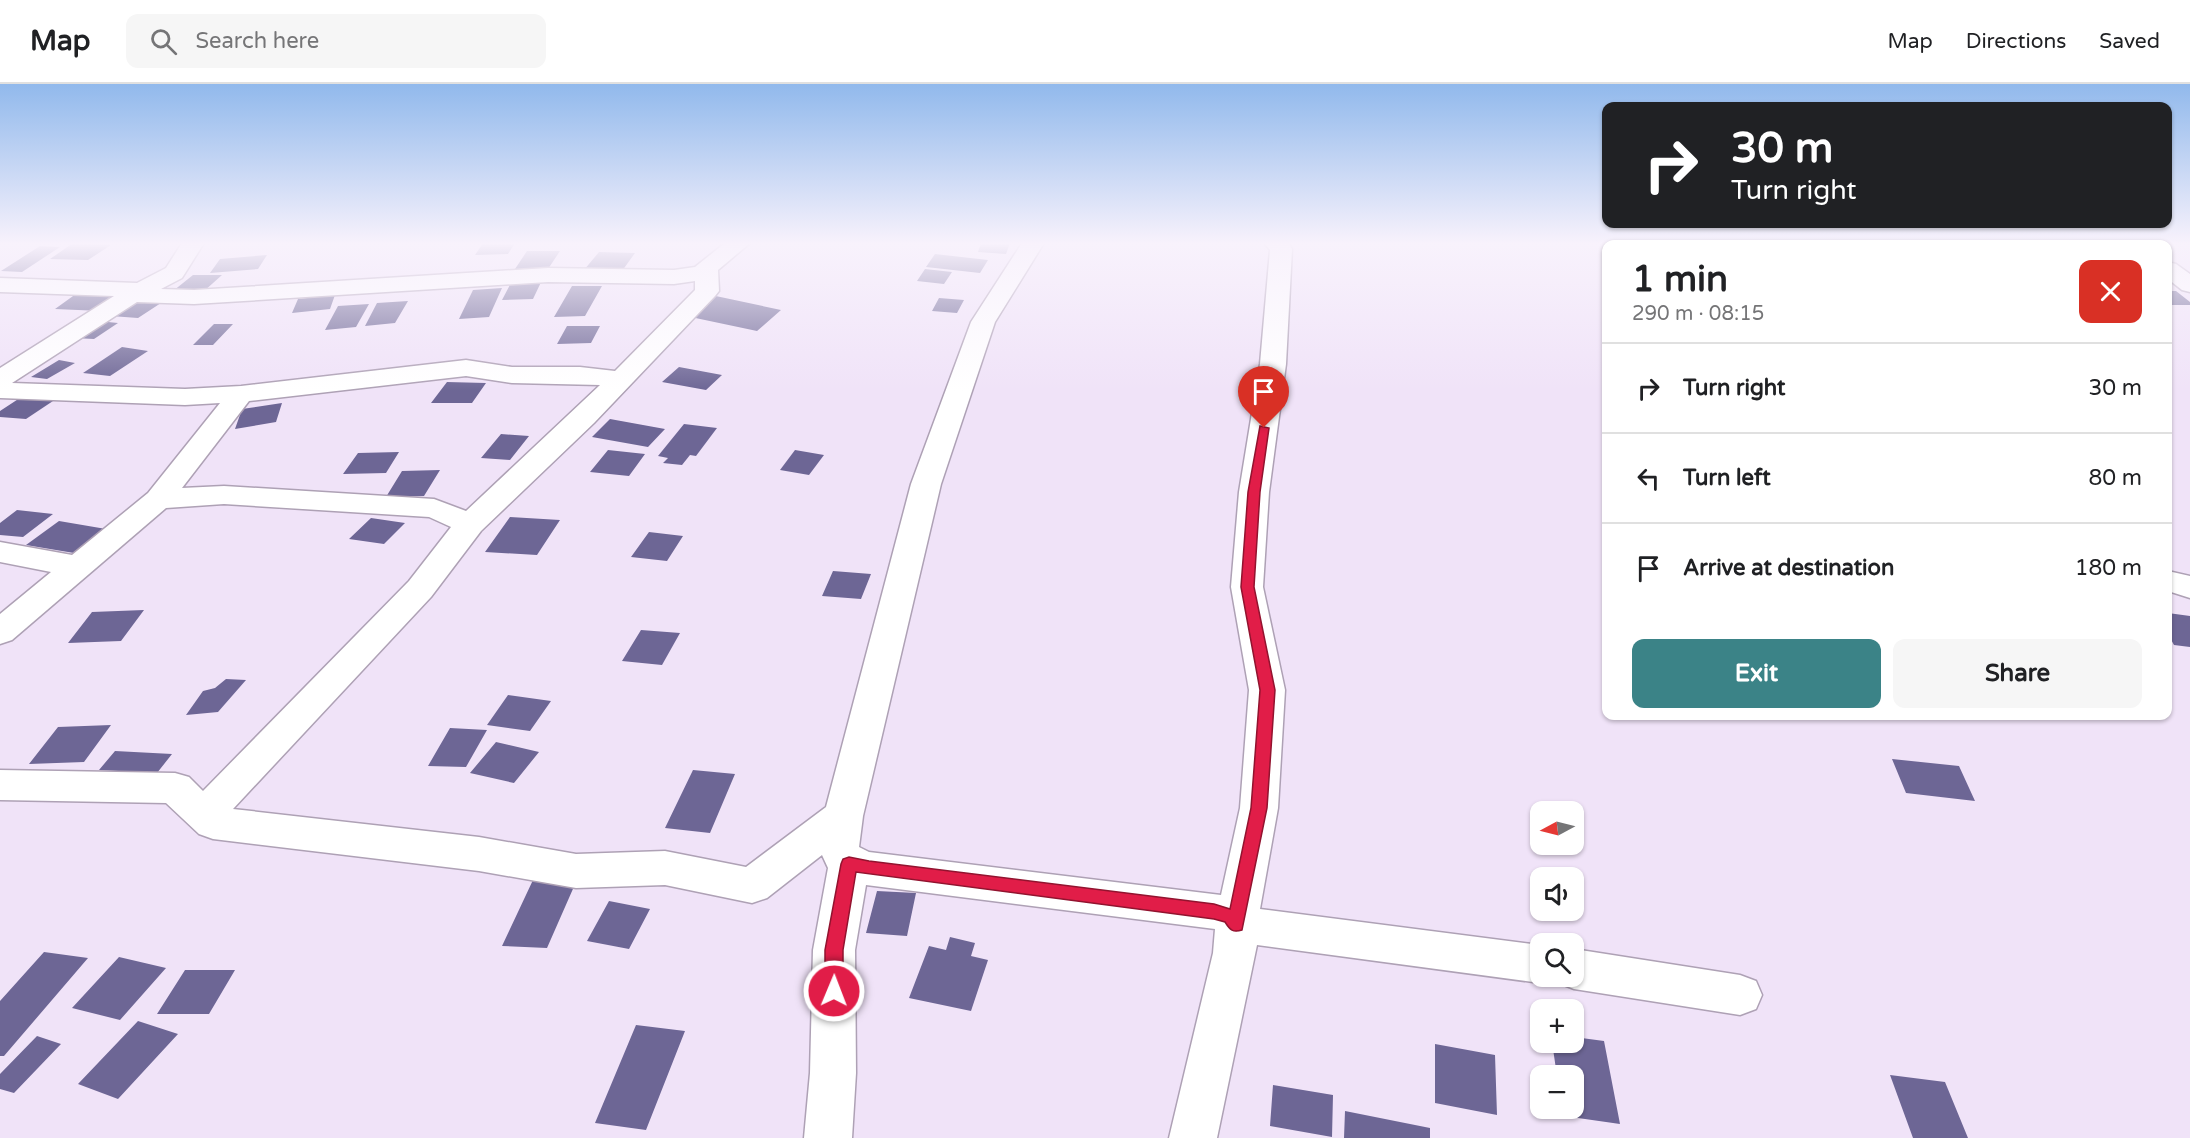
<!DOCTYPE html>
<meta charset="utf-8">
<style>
:root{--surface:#fff;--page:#f6f6f6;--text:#202124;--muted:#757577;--line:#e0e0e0;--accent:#3b8387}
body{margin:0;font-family:"Varela Round",sans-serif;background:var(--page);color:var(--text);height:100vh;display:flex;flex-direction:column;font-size:22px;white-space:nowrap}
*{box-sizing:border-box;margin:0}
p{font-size:20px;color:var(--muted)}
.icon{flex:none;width:33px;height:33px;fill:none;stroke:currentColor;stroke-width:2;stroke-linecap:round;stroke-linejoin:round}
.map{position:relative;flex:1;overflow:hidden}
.sheet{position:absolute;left:1602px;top:156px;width:570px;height:480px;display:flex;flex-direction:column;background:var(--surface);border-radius:12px;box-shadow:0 2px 4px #0004}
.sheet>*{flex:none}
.hud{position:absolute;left:1602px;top:18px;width:570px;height:126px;border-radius:12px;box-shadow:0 2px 4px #0004;background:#202124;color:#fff;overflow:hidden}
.needle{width:39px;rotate:263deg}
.tools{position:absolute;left:1530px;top:717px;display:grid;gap:12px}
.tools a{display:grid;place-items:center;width:54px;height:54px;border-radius:12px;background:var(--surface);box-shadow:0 2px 4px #0004;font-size:30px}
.pin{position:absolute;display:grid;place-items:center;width:51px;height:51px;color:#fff;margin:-62px -26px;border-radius:50% 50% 50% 0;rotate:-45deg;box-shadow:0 0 6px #0007}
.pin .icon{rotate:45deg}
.me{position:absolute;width:66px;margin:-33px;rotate:1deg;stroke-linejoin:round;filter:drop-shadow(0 0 4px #0008)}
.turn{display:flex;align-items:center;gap:21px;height:126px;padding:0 30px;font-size:27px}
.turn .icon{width:78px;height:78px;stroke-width:2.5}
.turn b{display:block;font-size:42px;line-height:51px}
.round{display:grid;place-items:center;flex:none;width:63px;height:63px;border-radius:12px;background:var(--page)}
.headline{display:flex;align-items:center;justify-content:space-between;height:102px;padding:0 30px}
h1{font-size:36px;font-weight:700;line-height:45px}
.action{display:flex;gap:12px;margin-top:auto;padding:12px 30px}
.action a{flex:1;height:69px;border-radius:12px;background:var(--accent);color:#fff;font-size:24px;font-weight:700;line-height:69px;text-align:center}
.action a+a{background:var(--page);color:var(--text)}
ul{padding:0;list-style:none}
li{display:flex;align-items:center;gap:18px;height:90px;padding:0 30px;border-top:2px solid var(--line)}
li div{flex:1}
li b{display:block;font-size:22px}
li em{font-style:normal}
header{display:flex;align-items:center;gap:36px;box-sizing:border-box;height:84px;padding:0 30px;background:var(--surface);border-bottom:2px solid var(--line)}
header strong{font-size:28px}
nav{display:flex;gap:33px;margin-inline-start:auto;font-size:21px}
.search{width:420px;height:54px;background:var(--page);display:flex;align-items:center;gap:15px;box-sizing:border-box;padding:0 21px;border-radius:12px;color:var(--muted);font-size:22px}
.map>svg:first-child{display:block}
</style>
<header>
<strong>Map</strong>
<div class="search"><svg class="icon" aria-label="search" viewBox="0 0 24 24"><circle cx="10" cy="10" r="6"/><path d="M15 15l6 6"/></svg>Search here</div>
<nav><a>Map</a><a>Directions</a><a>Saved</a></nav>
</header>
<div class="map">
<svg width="2190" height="1054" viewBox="0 0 2190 1054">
<rect width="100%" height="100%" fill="#f0e3f8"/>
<path fill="#6d6695" d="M73 159 111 161 88 176 50 175Z
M483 159H515L508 170 475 171Z
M981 159H1010L1006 170 978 168Z
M40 162 60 163 22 188 1 187Z
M527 167H560L548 185H515Z
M599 168 635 169 622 187 584 186Z
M935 170 988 176 980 189 926 183Z
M267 171 258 185 210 189 220 175Z
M925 185 952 188 944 200 917 197Z
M193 191H222L203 208 173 207Z
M543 194 533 215 502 216 513 195Z
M572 202H602L585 232 554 233Z
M502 204 489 233 459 235 473 206Z
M80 207 125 209 101 227 55 225Z
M2168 207H2176L2190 218V221H2168Z
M335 211 330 225 292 229 298 215Z
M711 211 781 226 757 247 686 232Z
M939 214 964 216 957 229 932 227Z
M132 217 161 219 138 234 111 232Z
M408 217 395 239 365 242 377 219Z
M369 220 356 243 325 246 338 222Z
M98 237 118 239 94 255 74 254Z
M214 240H233L213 261H193Z
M567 242H600L591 259 557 260Z
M122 263 148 267 110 292 83 289Z
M59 276 75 279 47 295 31 293Z
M679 283 722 291 706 306 662 298Z
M447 298 486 299 472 319H431Z
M26 310 59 313 26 335 0 333V327Z
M282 319 276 338 235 345 242 325Z
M610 335 665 345 648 363 592 353Z
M684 340 717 344 696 372 690 371 682 381 663 379 668 374 658 372Z
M501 350 529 352 510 376 481 374Z
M608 366 645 370 629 392 590 388Z
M795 366 824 371 809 391 780 386Z
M399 368 386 389 343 390 358 369Z
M440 386 424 412 386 413 402 387Z
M17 426 53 430 23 453 0 451V439Z
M510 433 560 436 537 471 485 468Z
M371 434 405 439 384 460 349 455Z
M59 437 106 445 74 469 26 461Z
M649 448 683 452 667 477 631 473Z
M833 487 871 490 861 515 822 512Z
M144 526 121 557 68 559 92 528Z
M2168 529 2190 532V563L2174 561 2168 550Z
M641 546 680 549 662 581 622 577Z
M226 595 246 596 218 628 186 631 203 607 215 604Z
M508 611 551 617 530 647 487 641Z
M111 641 84 678 29 680 58 643Z
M450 644 487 646 466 683 428 682Z
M496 658 539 668 514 699 470 689Z
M115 667 172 670 157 689 99 686Z
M1892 675 1959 682 1975 717 1906 709Z
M693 686 735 690 710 749 665 744Z
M533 796 576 798 547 864 502 862Z
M877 807 916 809 907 852 866 849Z
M609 817 650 825 629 865 587 857Z
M950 853 975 859 971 872 988 876 971 927 909 914 929 862 946 866Z
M44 868 88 874 4 972H0V917Z
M119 873 166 884 120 936 72 924Z
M185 886H235L209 930H157Z
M138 937 178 950 118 1015 78 1000Z
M636 941 685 947 646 1046 595 1039Z
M37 952 61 960 14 1009 0 1005V990Z
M1574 953 1604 957 1620 1040 1564 1032 1562 1024H1574V992H1557L1552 958H1574Z
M1435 960 1495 971 1497 1031 1435 1019Z
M1890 991 1945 998 1968 1054H1913Z
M1273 1001 1333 1011 1332 1053 1270 1042Z
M1345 1027 1430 1044V1054H1344Z"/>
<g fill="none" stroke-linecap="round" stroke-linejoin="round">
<defs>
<path id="minor" d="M182 159H204L182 194 161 205 194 206 548 184 674 186 695 183 725 159H750L718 186 719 207 715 212 594 339 481 447 431 513 233 725 479 753 576 770 665 767 746 783 826 723 911 400 971 238 1022 159H1044L995 238 941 400 863 732 859 763 869 768 1221 811 1240 724 1249 606 1231 503 1239 408 1260 280 1270 166 1264 159H1288L1292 165 1286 280 1269 408 1263 503 1285 606 1278 724 1260 825 1540 861V892H1574V865L1740 891 1756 897 1762 911 1756 925 1740 931 1574 905 1559 899 1556 893 1540 899 1257 861 1217 1054H1169L1213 869 1215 845 866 801 855 866 856 989 852 1054H804L810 989 813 866 828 784 822 771 767 814 752 819 665 801 576 804 479 787 213 755 199 750 166 719 0 716V686L175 689 189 693 203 707 409 497 451 443 429 433 224 420 166 424 12 556 0 560V530L51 488 0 478V458L72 471 148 409 220 319 185 321 0 314V284L114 212 0 208V194L137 199 166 184ZM695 197V206L615 287 580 283H512L466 276 241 302 185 305 12 299 137 218 194 220 548 198 674 200ZM466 292 512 299 600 301 466 427 434 415 224 402 182 404 249 317Z
M2120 159H2144V160H2121Z
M2168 178 2176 180 2190 190V208L2182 206 2168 195Z
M2168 487 2190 492V514L2168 507Z"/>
</defs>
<use href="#minor" stroke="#aea1b5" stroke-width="3"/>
<use href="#minor" fill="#fff" fill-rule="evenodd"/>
</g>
<linearGradient id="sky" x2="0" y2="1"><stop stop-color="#91b9ec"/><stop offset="0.52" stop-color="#f8f2fc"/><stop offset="1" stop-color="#f8f2fc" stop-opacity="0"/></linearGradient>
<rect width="2190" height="307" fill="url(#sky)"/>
<path fill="#e11d48" stroke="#92132f" stroke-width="1.5" d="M1260 342 1269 344 1260 408 1254 503 1275 606 1267 724 1242 846C1233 849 1230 846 1225 838L1214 835 856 788 843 866V907L840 913 834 915 827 913 825 907V866L841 780 843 775 849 773 869 777 1214 820 1230 825 1251 724 1260 606 1241 503 1248 408Z"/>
</svg>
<div class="tools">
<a><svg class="needle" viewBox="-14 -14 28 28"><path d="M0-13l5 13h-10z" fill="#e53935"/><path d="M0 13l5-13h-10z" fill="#757577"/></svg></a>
<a><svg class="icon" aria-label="sound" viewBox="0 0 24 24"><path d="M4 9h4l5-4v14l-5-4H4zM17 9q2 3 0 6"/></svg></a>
<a><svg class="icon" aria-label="search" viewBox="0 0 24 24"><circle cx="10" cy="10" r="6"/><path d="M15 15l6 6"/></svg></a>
<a>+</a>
<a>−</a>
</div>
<div class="pin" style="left:1264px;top:344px;background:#d93025"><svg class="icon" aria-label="arrive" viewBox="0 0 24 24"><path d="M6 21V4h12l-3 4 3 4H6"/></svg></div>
<svg class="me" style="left:834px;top:907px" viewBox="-20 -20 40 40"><circle r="17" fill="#e11d48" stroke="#fff" stroke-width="3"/><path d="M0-11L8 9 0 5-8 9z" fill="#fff"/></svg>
<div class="hud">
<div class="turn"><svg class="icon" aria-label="right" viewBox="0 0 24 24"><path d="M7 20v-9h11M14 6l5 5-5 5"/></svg><div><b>30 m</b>Turn right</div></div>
</div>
<section class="sheet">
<div class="headline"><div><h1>1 min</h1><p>290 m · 08:15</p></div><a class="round" style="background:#d93025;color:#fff"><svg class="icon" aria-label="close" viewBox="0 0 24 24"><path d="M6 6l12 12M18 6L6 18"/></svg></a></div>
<ul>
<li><svg class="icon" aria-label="right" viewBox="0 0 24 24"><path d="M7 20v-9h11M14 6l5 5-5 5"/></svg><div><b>Turn right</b></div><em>30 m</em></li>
<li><svg class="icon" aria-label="left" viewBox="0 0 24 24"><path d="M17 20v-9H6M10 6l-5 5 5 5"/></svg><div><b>Turn left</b></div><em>80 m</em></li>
<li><svg class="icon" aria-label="arrive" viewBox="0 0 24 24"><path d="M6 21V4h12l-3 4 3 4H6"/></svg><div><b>Arrive at destination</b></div><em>180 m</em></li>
</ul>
<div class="action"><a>Exit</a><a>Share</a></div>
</section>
</div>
